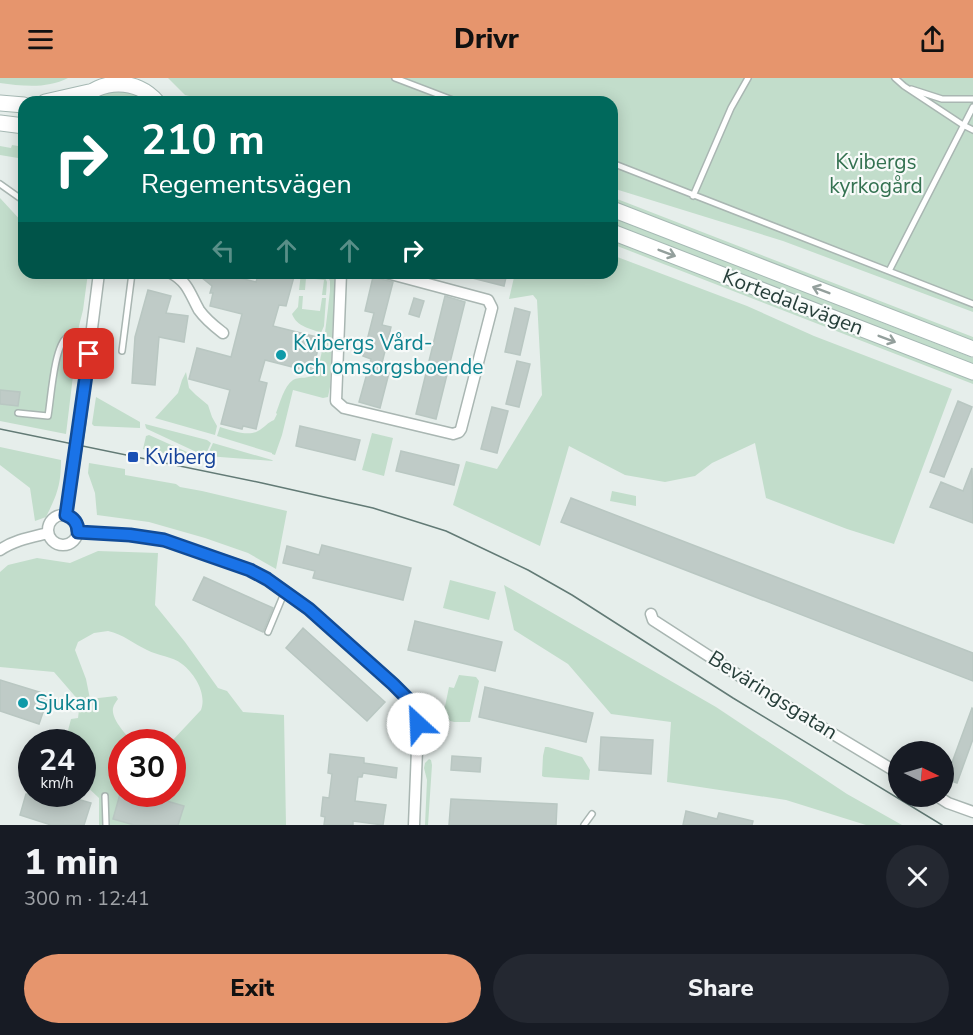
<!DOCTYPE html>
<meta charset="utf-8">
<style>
:root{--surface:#171b24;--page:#242831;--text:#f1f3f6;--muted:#9ea1a6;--accent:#e6956d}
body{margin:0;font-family:"Nunito Sans",sans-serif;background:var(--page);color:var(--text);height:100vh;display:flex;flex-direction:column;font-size:22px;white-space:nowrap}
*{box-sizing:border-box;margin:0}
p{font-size:20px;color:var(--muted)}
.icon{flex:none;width:33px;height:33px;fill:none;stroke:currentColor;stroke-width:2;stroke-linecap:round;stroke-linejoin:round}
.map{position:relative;height:747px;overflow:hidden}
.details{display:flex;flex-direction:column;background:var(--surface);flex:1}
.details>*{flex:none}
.guide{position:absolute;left:18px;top:18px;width:600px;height:183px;border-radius:18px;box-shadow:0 3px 15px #0003;background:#00695c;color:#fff;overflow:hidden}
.needle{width:39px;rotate:95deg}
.controls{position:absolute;left:888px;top:663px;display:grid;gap:12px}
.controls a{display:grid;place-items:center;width:66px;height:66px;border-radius:50%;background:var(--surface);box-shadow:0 3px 15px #0003;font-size:30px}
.speed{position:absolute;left:18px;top:651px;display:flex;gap:12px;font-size:30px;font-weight:700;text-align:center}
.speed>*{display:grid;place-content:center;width:78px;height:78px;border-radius:50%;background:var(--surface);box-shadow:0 3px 15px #0003;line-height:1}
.speed small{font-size:15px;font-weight:400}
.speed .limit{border:9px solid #d22;background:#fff;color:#111}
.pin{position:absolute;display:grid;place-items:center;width:51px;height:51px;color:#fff;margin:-26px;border-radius:12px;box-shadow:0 3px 9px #0006}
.me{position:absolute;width:66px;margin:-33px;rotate:335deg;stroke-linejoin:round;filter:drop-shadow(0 0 4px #0008)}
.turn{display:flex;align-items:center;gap:21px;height:126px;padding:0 24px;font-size:27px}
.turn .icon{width:78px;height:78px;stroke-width:2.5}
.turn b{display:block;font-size:42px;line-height:51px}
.lanes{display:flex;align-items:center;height:57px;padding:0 24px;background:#0003;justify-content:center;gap:30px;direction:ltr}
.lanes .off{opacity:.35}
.round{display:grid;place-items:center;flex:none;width:63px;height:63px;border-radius:32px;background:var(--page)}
.headline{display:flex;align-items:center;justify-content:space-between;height:102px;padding:0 24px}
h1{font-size:36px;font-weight:800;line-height:45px}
.primary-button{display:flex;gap:12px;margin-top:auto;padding:12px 24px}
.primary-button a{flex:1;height:69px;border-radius:36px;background:var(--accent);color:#111;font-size:24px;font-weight:800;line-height:69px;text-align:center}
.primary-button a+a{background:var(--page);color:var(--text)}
header{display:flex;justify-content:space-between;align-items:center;height:78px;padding:0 24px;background:var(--accent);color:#111;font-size:27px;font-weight:800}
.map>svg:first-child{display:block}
</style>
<header><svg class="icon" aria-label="menu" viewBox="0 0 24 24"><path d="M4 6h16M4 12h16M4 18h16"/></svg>Drivr<svg class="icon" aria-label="share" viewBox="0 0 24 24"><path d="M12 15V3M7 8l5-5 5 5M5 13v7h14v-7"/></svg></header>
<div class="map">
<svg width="973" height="747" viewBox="0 0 973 747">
<rect width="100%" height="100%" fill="#e6eeeb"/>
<path fill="#c2ddcb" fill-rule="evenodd" d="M0 0H68C47 11 22 8 0 5Z
M168 0H973V234L783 163 612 110V24H215L185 17Z
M127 10 149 24H88L97 16Z
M12 67 24 69V81L0 77V68L11 70Z
M612 119 973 259V263L612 123Z
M0 120 24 146V195H88L83 232 79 248 66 356 0 343Z
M612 139 973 280V286L612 146Z
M612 162 973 302V306L612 166Z
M612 177 747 228 814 258 952 311 894 466 847 451 766 420 755 365 712 385 695 398 665 404 625 397 569 368 540 468 453 427 466 383 497 391 542 317 537 222 533 217 509 221 515 195H612Z
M301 195H323L327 204 326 217H322L324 202 306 200 305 212H299Z
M326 195H335L330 309 328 319 323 320 293 312 282 357 275 377 272 376V375L217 358 220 349C231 352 248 359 258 353 264 350 268 344 274 342L277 336 276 335C280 325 284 308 293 302 300 298 309 302 315 295 323 286 328 228 330 213V203Z
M299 218H303L302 231 320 233 322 220H326L324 248 321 255C310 250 297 249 292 236L298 229Z
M186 294 189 310 196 317 208 327 212 339 217 348 215 357 155 340 178 315 182 302Z
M96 319 140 344V350L94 348 92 346Z
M145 346 207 362 211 365 205 378 147 351 146 350Z
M372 355 393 360 384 398 362 392Z
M149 357 196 378V381L143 371 146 358Z
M213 365 272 382 273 383 207 378Z
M0 369 61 382C61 407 57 417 46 439L35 443 30 410 0 387Z
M89 385 125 391V397L176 406 180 409 202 413 287 433 276 491 248 475 205 460 149 444 97 437 95 415 88 395Z
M612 413 636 418V428L610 423Z
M98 473 158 475 155 527 185 564 218 610 227 613 243 634 284 637 286 747H99V720L83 705 82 664H65L71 641 78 640 80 624 54 594 0 589V494L8 487 37 480 70 485ZM108 553C123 556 134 566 147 572 158 578 172 578 182 586 195 596 207 616 201 632L171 664H172V716H122V664H133C126 657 111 641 113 630 114 626 116 624 118 621L116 618 90 621 86 601 75 572 78 564 94 555Z
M450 502 496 514 489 542 443 530Z
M504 507 716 629 847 716 902 747H866L786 722 667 704 671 644 611 636 568 586 514 552Z
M459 597 476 599 479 603 470 644H454L443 641V638L449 609 454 610Z
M545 669H548L582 679 590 692 589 702 544 699 542 698 543 678Z
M429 681 431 682 432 687 428 747H425L427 702 424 690 425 685Z"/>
<path fill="#bfcbc7" stroke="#b9c7c2" stroke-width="1.5" d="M196 195H220L256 204 259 195H295L286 228 279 227 273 248 321 260 312 294 265 282 259 303 267 305 256 351 243 348 242 351 221 346 230 312 189 301 197 270 231 279 242 236 210 228 213 215H210L212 208Z
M469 195H507L504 208 468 199Z
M373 199 393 204 382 247 391 249 380 293 389 295 380 330 359 324 371 281 363 278 374 235 365 233Z
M148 212 171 218 166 235 188 238 184 264 159 259 155 307 132 305 135 259Z
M445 218 465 224 436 341 416 336Z
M414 220 424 223 419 239 409 236Z
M515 230 530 234 520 277 505 274Z
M517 283 530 286 519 329 506 326Z
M0 312 20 314 18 328 0 326Z
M958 323 972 329 944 399 930 394Z
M492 329 508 333 497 375 481 371Z
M300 348 360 362 355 382 296 368Z
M401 373 459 387 454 407 396 393Z
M972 390 973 445 930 429 941 404 963 413Z
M571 420 973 575V603L561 444Z
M322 467 411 490 403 522 313 500 315 493 283 485 287 468 319 477Z
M204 499 273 530 263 554 193 522Z
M415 543 502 564 495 593 408 572Z
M303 550 385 624 367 643 286 570Z
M0 602 49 617 39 646 0 633Z
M485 609 593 635 586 664 479 639Z
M972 630 973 631V661L957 705 946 701Z
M601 659 653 662 651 696 599 692Z
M330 676 364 680V685L397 690 396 700 363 695 362 699H358L355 723 386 727 383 747 353 743V747H324L325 739 321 738 323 719 329 720 332 696 328 695Z
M452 678 481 680 480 694 451 692Z
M26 716H60L91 725 84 747H51L20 737Z
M120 716H143L184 728 178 747H134L113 741Z
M451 721 557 726 556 747H449Z
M686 733 717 741 719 735 753 743 752 747H683Z"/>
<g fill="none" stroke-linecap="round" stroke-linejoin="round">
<defs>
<path id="lane" d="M395 0 458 24
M895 0 904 8 963 47 973 52
M911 11 942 21H973
M612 85 973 226
M0 106 24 123
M693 118 731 30 748 0
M889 193 973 29
M122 273 132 195
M18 335 48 338C51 321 54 268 67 259 73 256 83 257 91 257
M268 554 285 513
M105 718 106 747
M584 747 592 736"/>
<path id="street" d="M171 195C188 204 190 216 199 232 206 242 214 248 223 255
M341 195 336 323 344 330 453 356 459 354 461 351 492 230 488 222 387 195
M48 452a15 15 0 1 1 30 0a15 15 0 1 1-30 0Z
M66 437 80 345 99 195
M78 454C107 456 137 455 165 463 181 467 197 474 213 479 232 485 251 491 268 502 303 523 333 553 364 580 385 599 413 617 418 646L414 747
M0 472C14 462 32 459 48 455
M651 536 653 542 780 624 898 695
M937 718 948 725 973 734"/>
<path id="secondary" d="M45 24 89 14
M80 24C100 0 137 0 157 24
M0 25 24 27
M0 45 24 48
M612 131 973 271
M612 154 973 294"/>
</defs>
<use href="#lane" stroke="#a9b6b2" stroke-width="8"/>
<use href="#street" stroke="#a9b6b2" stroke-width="13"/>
<use href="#secondary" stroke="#a6b9b4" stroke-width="17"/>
<use href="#lane" stroke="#fff" stroke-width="5"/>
<use href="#street" stroke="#fff" stroke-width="10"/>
<use href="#secondary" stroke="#fff" stroke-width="15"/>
<path stroke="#627a75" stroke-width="1.5" d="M0 351 262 405 373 430 446 453 528 492 572 517 733 620 942 747"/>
</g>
<defs><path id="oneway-shaft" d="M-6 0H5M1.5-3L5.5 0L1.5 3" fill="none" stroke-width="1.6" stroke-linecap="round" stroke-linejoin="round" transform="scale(1.5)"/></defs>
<g stroke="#939f9c">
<use href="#oneway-shaft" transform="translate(667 175) rotate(21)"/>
<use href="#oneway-shaft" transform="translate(821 212) rotate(-159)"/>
<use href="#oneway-shaft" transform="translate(887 261) rotate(21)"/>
</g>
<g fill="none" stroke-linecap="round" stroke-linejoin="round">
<defs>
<path id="route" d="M89 276 66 437C74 440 78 445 78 454L130 457 164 462 250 492 267 501 309 531 393 606 409 622 416 634 418 646"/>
</defs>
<use href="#route" stroke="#114b97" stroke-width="15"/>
<use href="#route" stroke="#1a73e8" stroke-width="10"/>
</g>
<g fill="#0f9aa8" stroke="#f7faf9" stroke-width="2">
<circle cx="281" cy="277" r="6"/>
<circle cx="23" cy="625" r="6"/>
</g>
<rect fill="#1a4fb4" stroke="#f7faf9" stroke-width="2" x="127" y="373" width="12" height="12" rx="3"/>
<g text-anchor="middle" stroke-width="4.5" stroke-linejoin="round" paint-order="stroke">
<g font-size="21" fill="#347251" stroke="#f7faf9">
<text x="876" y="91">Kvibergs<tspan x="876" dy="24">kyrkogård</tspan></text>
</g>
<g font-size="21" fill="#273f3a" stroke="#f7faf9">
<text transform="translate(793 224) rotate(21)" y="7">Kortedalavägen</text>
<text transform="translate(773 617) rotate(32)" y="7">Beväringsgatan</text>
</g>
<g font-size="21" fill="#0d838f" stroke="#f7faf9" text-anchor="start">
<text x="293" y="272">Kvibergs Vård-<tspan x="293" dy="24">och omsorgsboende</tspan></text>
<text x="35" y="632">Sjukan</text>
</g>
<g font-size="21" fill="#164399" stroke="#f7faf9" text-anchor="start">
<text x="145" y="386">Kviberg</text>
</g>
</g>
</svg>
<div class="controls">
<a><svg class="needle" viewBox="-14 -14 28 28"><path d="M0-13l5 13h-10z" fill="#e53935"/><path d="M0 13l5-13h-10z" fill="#9ea1a6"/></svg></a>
</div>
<div class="speed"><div>24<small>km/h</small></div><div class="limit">30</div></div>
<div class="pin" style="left:89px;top:276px;background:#d93025"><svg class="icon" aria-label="arrive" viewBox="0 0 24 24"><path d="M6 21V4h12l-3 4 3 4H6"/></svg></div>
<svg class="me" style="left:418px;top:646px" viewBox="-20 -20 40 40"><circle r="19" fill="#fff"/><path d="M0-13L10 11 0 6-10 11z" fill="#1a73e8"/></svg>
<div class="guide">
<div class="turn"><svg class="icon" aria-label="right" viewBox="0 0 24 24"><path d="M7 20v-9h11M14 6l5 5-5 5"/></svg><div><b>210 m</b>Regementsvägen</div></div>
<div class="lanes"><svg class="icon off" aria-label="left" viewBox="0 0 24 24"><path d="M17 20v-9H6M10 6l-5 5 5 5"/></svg><svg class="icon off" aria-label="ahead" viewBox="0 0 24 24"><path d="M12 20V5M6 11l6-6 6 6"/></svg><svg class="icon off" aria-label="ahead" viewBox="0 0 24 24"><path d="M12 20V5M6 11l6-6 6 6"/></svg><svg class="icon" aria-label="right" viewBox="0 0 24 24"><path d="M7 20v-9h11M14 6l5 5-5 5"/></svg></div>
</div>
</div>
<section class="details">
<div class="headline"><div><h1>1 min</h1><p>300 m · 12:41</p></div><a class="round"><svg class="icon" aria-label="close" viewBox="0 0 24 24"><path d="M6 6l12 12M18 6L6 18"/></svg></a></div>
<div class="primary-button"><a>Exit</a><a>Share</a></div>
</section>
